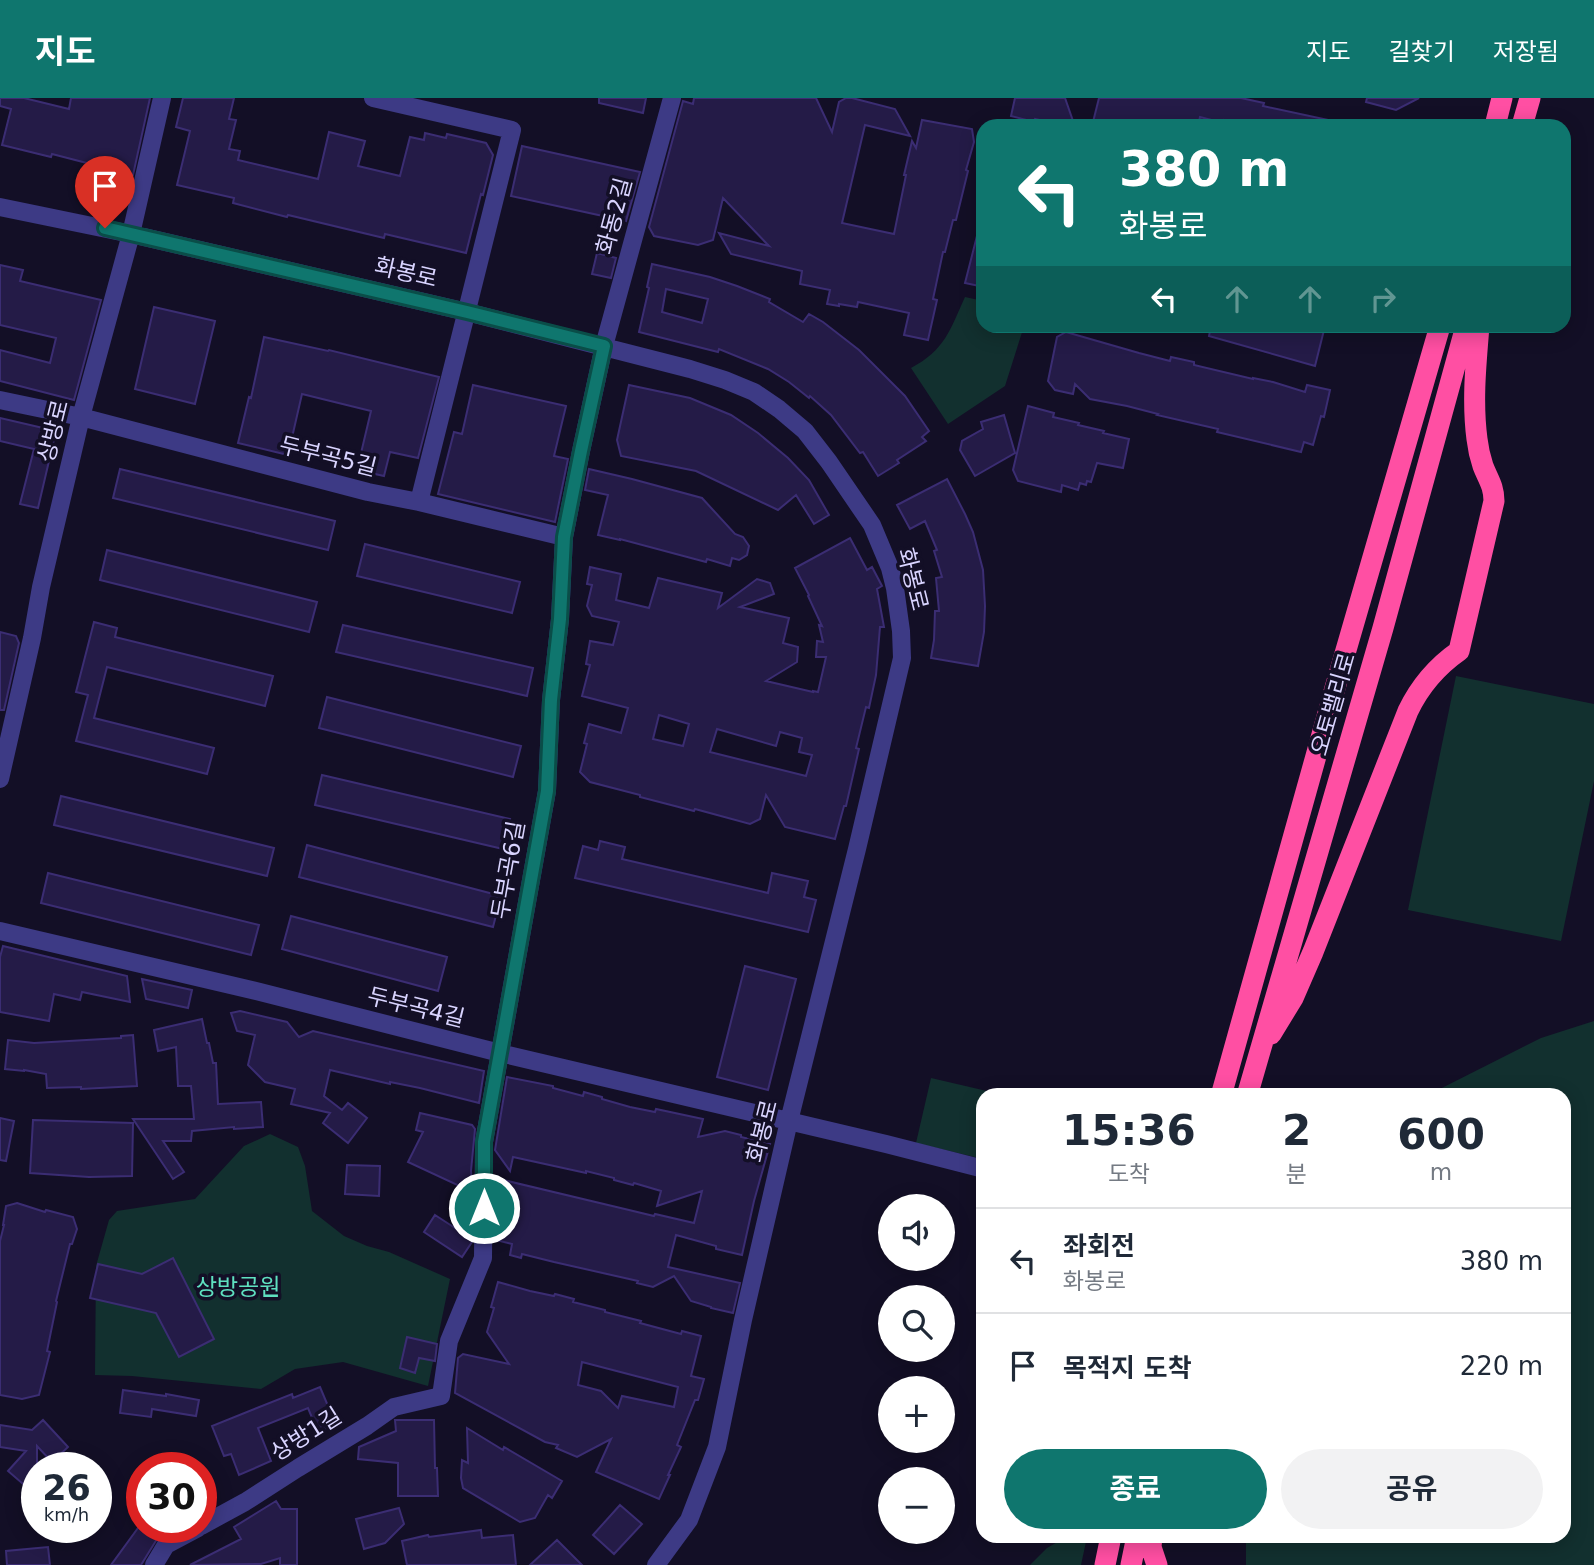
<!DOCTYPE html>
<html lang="ko">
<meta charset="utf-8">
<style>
:root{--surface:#fff;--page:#f2f2f3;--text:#1f2937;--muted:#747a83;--line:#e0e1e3;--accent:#0f766e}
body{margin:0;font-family:"DejaVu Sans","Noto Sans KR",sans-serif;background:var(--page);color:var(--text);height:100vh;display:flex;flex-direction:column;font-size:26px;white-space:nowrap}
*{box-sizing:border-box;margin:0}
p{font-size:23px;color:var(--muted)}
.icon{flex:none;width:38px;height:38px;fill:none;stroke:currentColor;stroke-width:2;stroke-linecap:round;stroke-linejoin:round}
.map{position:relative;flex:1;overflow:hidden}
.side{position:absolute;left:976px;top:990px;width:595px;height:455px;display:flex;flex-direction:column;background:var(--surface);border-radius:21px;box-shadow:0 4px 18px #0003}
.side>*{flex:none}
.guide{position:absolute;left:976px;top:21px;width:595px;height:214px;border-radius:21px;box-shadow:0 4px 18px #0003;background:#0f766e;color:#fff;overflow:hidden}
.tools{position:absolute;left:878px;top:1096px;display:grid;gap:14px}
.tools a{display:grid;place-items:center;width:77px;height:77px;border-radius:50%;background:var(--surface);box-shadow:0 4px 18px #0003;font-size:35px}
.speed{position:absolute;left:21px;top:1354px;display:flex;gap:14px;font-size:35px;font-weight:700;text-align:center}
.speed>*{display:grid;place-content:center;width:91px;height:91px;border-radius:50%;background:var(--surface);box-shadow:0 4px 18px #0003;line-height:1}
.speed small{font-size:18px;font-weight:400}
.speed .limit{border:10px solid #d22;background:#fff;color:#111}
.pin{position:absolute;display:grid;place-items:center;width:60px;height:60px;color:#fff;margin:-72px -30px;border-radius:50% 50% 50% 0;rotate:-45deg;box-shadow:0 0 7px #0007}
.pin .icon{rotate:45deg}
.me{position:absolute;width:77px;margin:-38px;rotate:0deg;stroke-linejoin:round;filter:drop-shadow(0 0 5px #0008)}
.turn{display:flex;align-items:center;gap:24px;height:147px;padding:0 28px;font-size:32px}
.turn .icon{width:91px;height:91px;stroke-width:2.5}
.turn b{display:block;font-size:49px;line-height:60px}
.lanes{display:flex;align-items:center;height:66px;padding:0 28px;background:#0003;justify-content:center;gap:35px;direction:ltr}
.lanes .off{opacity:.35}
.eta{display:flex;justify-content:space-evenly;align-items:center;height:119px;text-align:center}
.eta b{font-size:42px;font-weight:700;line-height:49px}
.primary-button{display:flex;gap:14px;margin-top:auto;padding:14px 28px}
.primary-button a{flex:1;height:80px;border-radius:42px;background:var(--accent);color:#fff;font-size:28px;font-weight:700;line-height:80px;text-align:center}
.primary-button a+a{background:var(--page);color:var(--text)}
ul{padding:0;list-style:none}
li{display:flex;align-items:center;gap:21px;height:105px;padding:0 28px;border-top:2px solid var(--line)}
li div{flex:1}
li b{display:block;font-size:26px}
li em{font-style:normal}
header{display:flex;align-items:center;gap:42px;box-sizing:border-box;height:98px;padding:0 35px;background:var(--accent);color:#fff}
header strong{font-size:33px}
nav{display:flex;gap:38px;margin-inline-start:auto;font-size:24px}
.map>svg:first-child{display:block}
</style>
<header>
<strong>지도</strong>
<nav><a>지도</a><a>길찾기</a><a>저장됨</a></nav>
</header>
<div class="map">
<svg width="1594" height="1467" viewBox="0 0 1594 1467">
<rect width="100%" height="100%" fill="#130f26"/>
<path fill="#12302f" d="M965 199 983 203 984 228H1024L1005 288 948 326 911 270C945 252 950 232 965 199Z
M1456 578 1594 606V683L1561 843 1408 812Z
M1594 923V1467H1246V1439L1564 1438V998L1428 997 1541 940Z
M931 980 1004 997 984 998 983 1061 916 1045Z
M270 1036 298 1049 305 1068 312 1113 344 1138 367 1148 389 1154 450 1181 428 1288 343 1264 295 1271 261 1291 132 1278 95 1277 96 1168 109 1122 117 1113 195 1101 244 1048Z
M1068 1438 1087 1439 1081 1467H1030L1047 1450Z"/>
<path fill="#241b47" stroke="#3b2d73" stroke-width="2" fill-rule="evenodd" d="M0 0H24L69 11 71 0H150L133 77 52 56 51 59 2 47 11 11 0 8Z
M183 0H234L229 21 236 22 229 51 240 53 238 62 318 81 329 34 365 43 358 68 400 78 410 39 424 42 425 35 446 40 447 36 486 45 493 57 483 97 481 96 466 155 385 136 384 140 288 117 287 119 233 105 234 100 177 87 190 33 176 29Z
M599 0H646L643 15 599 5Z
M694 0H816L832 34 839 4 846 0H852L895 11 910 38 865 27 842 125 894 136 906 77H904L912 43 916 50 922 22 972 31 974 44 966 72 968 73 956 122H953L945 154H943L933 201 937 202 928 242 904 237 909 215 858 204 857 209 839 206V208L827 206 830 192 800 186 802 173 731 156 719 135 769 148 723 100 713 142 698 147 654 138 649 129 683 3 693 6Z
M1015 0H1065L1073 23 1062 27 1035 21 1034 24 1011 18Z
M1099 0H1241L1264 5 1263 8 1333 23 1332 28H1248L1224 22 1223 25 1200 19 1198 28H1092Z
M1367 0H1419L1396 12 1366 4Z
M522 48 640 74 626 123 511 98Z
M979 130H984V189L965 185Z
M597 155 616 160 611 180 592 176Z
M652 166 710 179 737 188 770 201 769 204 803 224 809 216 823 224 859 252 905 298 929 333 922 339 926 343 897 362 899 365 878 378 863 354 860 355 831 317 810 298 809 300 789 284 768 271 719 251 718 254 639 234 649 190 647 189ZM666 191 708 201 702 225 662 214Z
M0 167 23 172 20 183 101 202 74 302 0 283V252L50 265 56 240 0 227Z
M154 209 215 223 195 306 135 291Z
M1211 228H1325L1315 268 1209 238Z
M1066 234 1139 255 1170 263 1171 259 1194 264V267L1253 281V280L1273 284 1305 294 1307 287 1330 292 1324 319 1321 318 1313 347 1304 344 1301 354 1217 334 1218 331 1157 317 1158 316 1127 308 1090 301 1075 286 1073 296 1055 292 1048 283 1057 239Z
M264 239 328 253 329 252 439 279 418 360 390 354 384 378 357 372 371 313 302 296 288 357 238 345 249 299 251 300Z
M473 287 566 308 554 358 568 361 555 424 438 396 454 334 462 336Z
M629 287 690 300 731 317 758 335 788 360 809 382 829 417 814 426 796 397 778 412 696 373 621 358 617 342Z
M1028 308 1054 315 1053 319 1079 325 1078 327 1104 333 1103 335 1129 341 1123 370 1097 365 1091 384 1087 383 1086 387 1080 385 1078 392 1062 387 1061 394 1018 383 1013 372Z
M1004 317 1015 355 975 378 960 352 962 343 983 331 981 324Z
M0 320 56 333 38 410 20 406 34 351 0 343Z
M120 371 335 423 328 452 113 400Z
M589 371 632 381 702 400 735 436 743 439 749 448 747 457 739 462 732 460 730 468 707 461 706 464 620 441V442L598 437 608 397 585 392Z
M947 381 965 416 973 434 983 472 985 508 984 534 978 568 931 560 934 542 935 513H939L936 480 942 479 934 453 937 452 925 423 910 431 897 407Z
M850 440 867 472 872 469 882 488 877 491 884 529H880L876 577 869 610 866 609 856 650 859 651 846 708H844L835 741 785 729 766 697 760 721 750 726 695 711 694 713 671 707 640 699V697L590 684 580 674 587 646 584 645 589 626 621 635 628 610 582 598 590 567 586 566 590 543 613 547 619 524 592 518 587 508 592 487 587 486 590 469 621 476 616 502 649 510 658 480 722 495 718 510 757 481 770 485 774 496 740 509 789 520 783 545 798 549 797 564 766 583 813 594V593L818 594 826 559H816L817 543 823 544 819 527 822 528 808 498 809 497 795 470ZM659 617 689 626 683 648 653 641ZM717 631 776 648 780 634 802 640 799 654 812 657 806 678 710 654Z
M365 446 520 484 512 515 357 478Z
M107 452 317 504 309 534 100 482Z
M94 524 117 530 115 539 273 578 265 608 107 569 94 620 214 650 207 676 76 643 88 597 76 594Z
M343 527 533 570 527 598 336 554Z
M0 534 16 538 19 545 4 612H0Z
M327 599 521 648 513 679 319 630Z
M322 677 510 721 503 751 315 707Z
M61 698 274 750 267 778 54 727Z
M600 743 625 749 622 761 768 795 772 775 808 783 804 799 816 802 808 834 575 780 583 748 598 752Z
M307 747 501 798 493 829 299 779Z
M48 775 259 827 251 857 41 805Z
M291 818 447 859 438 893 282 851Z
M3 848 127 878 130 904 82 894 80 902 54 896 49 923 0 914V859Z
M745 868 796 881 768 992 717 979Z
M142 881 192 892 188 910 146 901Z
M240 913 287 924 299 939 313 933 484 973 479 1005 420 990 390 984V986L330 972 324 998 342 1012 348 1005 367 1020 348 1045 323 1025 330 1015 291 1006 295 991 265 984 248 967 255 937 237 933 231 915Z
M202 921 207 945H209L213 965H216L218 1006 261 1004 263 1029 234 1031V1029L192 1033 191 1043H163L184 1074 173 1081 133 1021H194L191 988H178L176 949 158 953 154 932Z
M133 937 137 988 81 991V989L47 990 46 976 24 972V973L5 971 8 942 34 945 121 940V938Z
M507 979 553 988V990L583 998 584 994 602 999V1001L630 1009 655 1014 656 1011 703 1021 698 1039 725 1033 741 1037V1039L770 1046 754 1103 742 1157 716 1151V1148L676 1137 668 1169 740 1185 733 1215 711 1210V1209L691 1203 674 1178 653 1189 637 1185 638 1183 554 1164 522 1156 521 1160 510 1157 512 1146 496 1142 509 1087 495 1109V1080L629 1112 654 1118 655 1116 694 1125 702 1093 657 1108 661 1093 634 1085 633 1087 614 1082V1080L586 1073V1075L513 1059 510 1073 495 1052Z
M420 1015 472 1027 475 1031 471 1073 472 1084 468 1092 408 1064 423 1034 416 1032Z
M0 1020 14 1023 6 1063 0 1062Z
M33 1022 133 1025 132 1078 89 1079 30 1075Z
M347 1067 380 1068 379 1098 345 1096Z
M17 1105 45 1114 46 1112 73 1119 77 1131 72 1146H70L56 1203 57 1204 47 1253 50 1254 39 1297 22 1301 0 1297V1143L4 1127H3L6 1108Z
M435 1117 472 1141V1144L462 1159 424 1134Z
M173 1160 214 1241 179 1259 156 1215 90 1200 98 1166 142 1176Z
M498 1184 530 1193 554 1198 555 1196 574 1201 573 1204 605 1212V1214L641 1223 640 1225 681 1236 682 1233 701 1238 691 1278 704 1281 698 1302H695L677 1347 681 1349 668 1377H670L659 1401 596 1374 611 1341 577 1359 556 1350 558 1347 545 1344 455 1295 458 1260 463 1256 509 1266 487 1234 494 1210 491 1209ZM582 1264 678 1289 674 1309 622 1298 618 1310 601 1293 578 1287Z
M407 1239 437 1246 435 1263 419 1260 415 1275 400 1270Z
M320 1289 336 1327 318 1334 308 1310 258 1330 271 1363 239 1377 231 1356 224 1358 212 1328 292 1296 293 1300Z
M123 1292 166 1298V1296L199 1302 196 1318 152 1311 151 1319 120 1315Z
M43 1322 68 1349 52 1364 37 1348V1398L8 1373 26 1353 0 1349V1327L32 1332Z
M395 1322H434L435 1370H437L438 1398H398V1365L358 1361 359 1349 396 1333Z
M467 1330 503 1352 504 1349 562 1383 552 1400 548 1397 535 1420 520 1424 463 1390 461 1380 462 1362 468 1365Z
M276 1403 281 1411H297V1467H280V1460L261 1466 190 1467 241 1441 234 1429Z
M620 1407 642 1426 614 1456 593 1437Z
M399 1410 404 1426 385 1445 364 1451 356 1421Z
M138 1430H174L157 1441 141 1467H111Z
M481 1432 482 1440 513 1437 516 1467H407L402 1443 428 1437 429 1439Z
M557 1442 582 1467H530Z
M48 1449 50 1467H7L6 1453Z"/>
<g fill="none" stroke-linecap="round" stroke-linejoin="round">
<path stroke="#3d3a85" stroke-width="18" d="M373 0 512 32 419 404
M0 109 131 136 467 214 690 271 725 282 754 294 779 311 805 333 829 364 872 427 890 470 895 490 901 533 902 560 857 751 789 1023 743 1222 717 1349 689 1422 656 1467
M0 302 81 319 368 394 419 404 564 439
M0 681 32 540 41 489 81 319 131 136 162 0
M0 833 260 894 500 955 886 1046 984 1071
M201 1428 245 1404 298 1370 367 1328 394 1309 441 1298 449 1243 483 1160 484 1044 547 693 551 602 560 521 564 439 581 353 604 248 672 0
M154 1467 166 1447 198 1430"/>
<path stroke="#ff4fa3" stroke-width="21" d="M1495 28 1502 0
M1522 28 1530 0
M1271 936 1293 900 1313 854 1408 613C1420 588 1436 569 1459 553L1494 403C1494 388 1488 381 1483 368 1480 359 1478 350 1477 341 1472 303 1476 265 1479 228
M1221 998 1335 590 1440 228
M1247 998 1383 530 1466 228
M1152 1438 1151 1449 1157 1467
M1105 1467 1111 1438
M1131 1467 1137 1438"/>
</g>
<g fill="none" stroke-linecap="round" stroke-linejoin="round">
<defs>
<path id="route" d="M105 130 467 214 604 248 581 353 564 439 560 521 551 602 547 693 484 1044V1110"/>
</defs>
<use href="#route" stroke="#0a4d48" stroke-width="18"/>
<use href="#route" stroke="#0f766e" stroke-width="12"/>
</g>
<g text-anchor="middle" stroke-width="7" stroke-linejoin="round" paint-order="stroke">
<g font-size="23" fill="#d9d4ff" stroke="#130f26">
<text transform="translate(614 118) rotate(-75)" y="8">화동2길</text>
<text transform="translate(406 174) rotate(13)" y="8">화봉로</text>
<text transform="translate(53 333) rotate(-76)" y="8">상방로</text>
<text transform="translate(328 358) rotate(14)" y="8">두부곡5길</text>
<text transform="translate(913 481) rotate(76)" y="8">화봉로</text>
<text transform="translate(1333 606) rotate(-74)" y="8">오토밸리로</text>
<text transform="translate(508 772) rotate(-80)" y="8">두부곡6길</text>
<text transform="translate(416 909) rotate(14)" y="8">두부곡4길</text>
<text transform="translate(762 1033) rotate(-76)" y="8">화봉로</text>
<text transform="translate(306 1336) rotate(-32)" y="8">상방1길</text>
</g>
<g font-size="23" fill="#5fe0c0" stroke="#130f26">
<text x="238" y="1197">상방공원</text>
</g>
</g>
</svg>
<div class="tools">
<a><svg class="icon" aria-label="sound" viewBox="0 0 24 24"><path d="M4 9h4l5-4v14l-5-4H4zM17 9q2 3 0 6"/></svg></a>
<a><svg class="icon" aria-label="search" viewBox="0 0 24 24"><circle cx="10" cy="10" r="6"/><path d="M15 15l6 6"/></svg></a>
<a>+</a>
<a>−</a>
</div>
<div class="speed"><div>26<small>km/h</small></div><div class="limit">30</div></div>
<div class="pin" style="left:105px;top:130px;background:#d93025"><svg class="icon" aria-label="arrive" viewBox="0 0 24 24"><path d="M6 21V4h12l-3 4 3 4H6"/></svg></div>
<svg class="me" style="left:484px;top:1110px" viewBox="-20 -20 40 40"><circle r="17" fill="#0f766e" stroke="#fff" stroke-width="3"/><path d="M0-11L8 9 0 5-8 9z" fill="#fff"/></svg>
<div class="guide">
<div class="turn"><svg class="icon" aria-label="left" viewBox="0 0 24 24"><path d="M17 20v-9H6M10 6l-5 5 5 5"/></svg><div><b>380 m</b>화봉로</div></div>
<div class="lanes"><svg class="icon" aria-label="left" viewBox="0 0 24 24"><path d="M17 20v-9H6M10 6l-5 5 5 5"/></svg><svg class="icon off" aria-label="ahead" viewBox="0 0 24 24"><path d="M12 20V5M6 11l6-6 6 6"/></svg><svg class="icon off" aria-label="ahead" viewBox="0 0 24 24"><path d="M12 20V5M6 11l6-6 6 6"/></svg><svg class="icon off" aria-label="right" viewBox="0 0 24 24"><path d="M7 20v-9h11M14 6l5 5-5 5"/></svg></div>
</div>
<section class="side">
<div class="eta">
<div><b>15:36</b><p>도착</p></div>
<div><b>2</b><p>분</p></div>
<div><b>600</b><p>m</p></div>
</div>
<ul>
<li><svg class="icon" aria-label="left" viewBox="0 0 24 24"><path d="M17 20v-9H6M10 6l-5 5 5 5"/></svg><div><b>좌회전</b><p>화봉로</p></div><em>380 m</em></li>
<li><svg class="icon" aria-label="arrive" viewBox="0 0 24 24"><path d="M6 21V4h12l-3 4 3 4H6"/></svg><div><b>목적지 도착</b></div><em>220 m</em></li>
</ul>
<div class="primary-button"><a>종료</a><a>공유</a></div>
</section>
</div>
